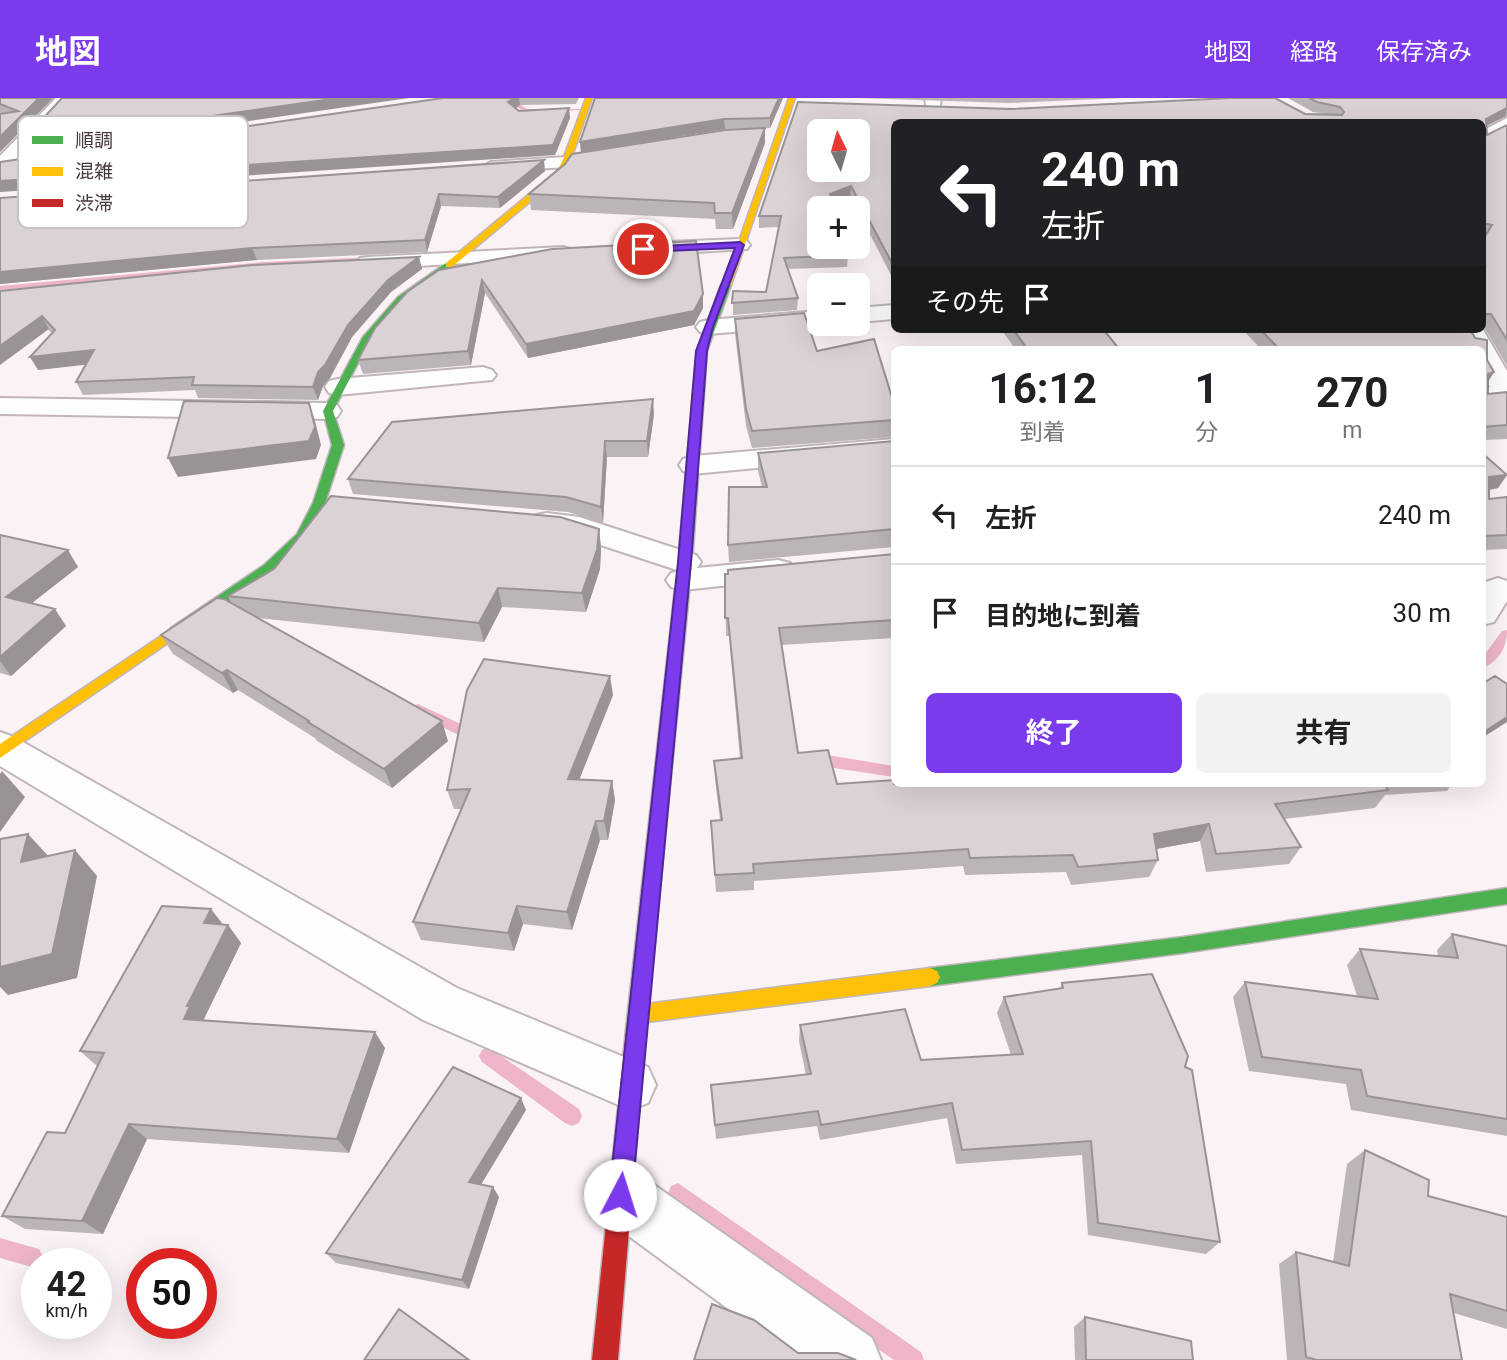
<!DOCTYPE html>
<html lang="ja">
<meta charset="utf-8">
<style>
:root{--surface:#fff;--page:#f2f2f2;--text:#202124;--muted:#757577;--line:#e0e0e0;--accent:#7c3aed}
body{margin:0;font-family:Roboto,"Noto Sans JP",sans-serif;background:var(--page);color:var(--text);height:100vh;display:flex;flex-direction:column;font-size:26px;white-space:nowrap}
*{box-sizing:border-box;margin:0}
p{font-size:23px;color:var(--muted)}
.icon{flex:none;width:38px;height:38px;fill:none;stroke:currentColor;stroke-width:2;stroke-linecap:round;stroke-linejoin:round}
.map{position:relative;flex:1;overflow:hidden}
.panel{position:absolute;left:891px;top:248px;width:595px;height:441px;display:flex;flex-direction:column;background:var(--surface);border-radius:10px;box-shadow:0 7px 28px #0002}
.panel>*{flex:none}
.banner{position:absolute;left:891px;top:21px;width:595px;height:214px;border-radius:10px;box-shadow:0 7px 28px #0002;background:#202124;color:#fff;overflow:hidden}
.needle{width:46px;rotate:355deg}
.fabs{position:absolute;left:807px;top:21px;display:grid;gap:14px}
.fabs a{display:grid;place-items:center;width:63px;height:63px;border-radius:10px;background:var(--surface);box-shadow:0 7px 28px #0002;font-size:35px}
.speed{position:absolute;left:21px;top:1150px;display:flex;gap:14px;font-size:35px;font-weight:700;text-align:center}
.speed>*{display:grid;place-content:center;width:91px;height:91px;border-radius:50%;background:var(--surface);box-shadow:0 7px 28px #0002;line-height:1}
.speed small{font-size:18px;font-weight:400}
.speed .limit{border:10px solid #d22;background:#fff;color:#111}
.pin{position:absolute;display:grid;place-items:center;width:60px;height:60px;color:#fff;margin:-30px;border:4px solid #fff;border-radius:50%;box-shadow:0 2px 7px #0007}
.me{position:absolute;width:77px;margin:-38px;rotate:5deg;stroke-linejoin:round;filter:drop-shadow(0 0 5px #0008)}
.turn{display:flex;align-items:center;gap:24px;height:147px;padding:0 35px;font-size:32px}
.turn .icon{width:91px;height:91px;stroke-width:2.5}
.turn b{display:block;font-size:49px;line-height:60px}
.then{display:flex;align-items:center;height:66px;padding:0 35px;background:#0003;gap:14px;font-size:26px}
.eta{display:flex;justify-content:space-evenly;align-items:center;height:119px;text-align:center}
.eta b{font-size:42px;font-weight:700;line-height:49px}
.button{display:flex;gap:14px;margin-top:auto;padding:14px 35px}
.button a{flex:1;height:80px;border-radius:10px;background:var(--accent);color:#fff;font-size:28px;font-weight:700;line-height:80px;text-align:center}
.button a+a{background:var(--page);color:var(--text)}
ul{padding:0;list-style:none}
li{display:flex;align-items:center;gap:21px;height:98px;padding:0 35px;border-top:2px solid var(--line)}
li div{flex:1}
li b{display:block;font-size:26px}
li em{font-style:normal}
header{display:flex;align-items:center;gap:42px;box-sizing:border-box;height:98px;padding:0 35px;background:var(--accent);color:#fff}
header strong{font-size:33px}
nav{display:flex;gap:38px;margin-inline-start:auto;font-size:24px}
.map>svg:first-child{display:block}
</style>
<header>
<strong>地図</strong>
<nav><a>地図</a><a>経路</a><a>保存済み</a></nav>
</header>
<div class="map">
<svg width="1507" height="1262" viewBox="0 0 1507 1262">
<rect width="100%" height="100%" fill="#faf2f5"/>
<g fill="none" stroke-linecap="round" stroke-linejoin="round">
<path fill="#eeb5ca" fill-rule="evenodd" d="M85 0H99L0 16V12Z
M504 0H511L527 11H599L526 15Z
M375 159H378V163L264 168 0 192V188L264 164Z
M1507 532C1507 549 1499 564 1482 570V560L1502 533Z
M418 606 480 635 482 639 475 644 470 643 413 614 411 611 413 608Z
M812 657H827L894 668V679L807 666 805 662 807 658Z
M488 949 579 1011 582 1018 579 1025 572 1028 565 1025 482 964 479 958 482 952Z
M678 1085 921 1254 924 1262H894L786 1188 671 1102 668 1095 671 1088Z
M0 1140 39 1151 43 1158 39 1165 32 1169 0 1160Z"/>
<defs>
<path id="street" d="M56 0H73L6 72 0 73V58Z
M925 0H941L939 14H927Z
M1507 20V32L1482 45V33Z
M605 53 611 54 614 58 611 62 566 69 491 74 482 69 491 64 566 59Z
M740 141 747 143 750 147 747 151 644 157 637 155 634 151 637 147 644 145Z
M563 149 570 151 574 155 570 159 368 171 360 170 357 165 360 160 368 159Z
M894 207V221L858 224V210Z
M819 213V226H824L819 227 708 236 700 234 696 229 700 224 708 222Z
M1482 230 1507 273V301L1501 305 1482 307V291L1490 289 1482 275V252H1470L1459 231Z
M483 269 492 272 496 277 492 282 338 297 329 295 325 289 329 283 338 281Z
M0 300 328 305 337 307 341 313 337 319 328 321 0 316Z
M894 341V357L693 376 683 373 679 367 683 361 693 358Z
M547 415 579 419 696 457 701 464 697 470 778 462 790 465 794 472 790 479 778 482 683 492 671 489 666 482 671 475 680 473 564 435 536 431 532 424 536 417Z
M1498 480 1507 483V503L1494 524 1482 527V489L1486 484Z
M0 634 14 639 457 890 648 969 656 987 648 1005 630 1012 423 922 0 668Z
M620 1069 640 1077 872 1240 881 1262H798L600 1117 592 1097 600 1077Z"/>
<path id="fast" d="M446 165 453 167 404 203 370 242 333 313 344 347 325 405 309 438 274 473 181 536H171L169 533 171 530 264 467 297 436 313 405 332 347 323 313 363 239 398 199Z
M726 184 731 187 707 253 692 464 646 932 643 939 636 942 629 939 626 932 678 464 697 253 721 187Z
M1507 790V806L1183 855 930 888 923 885 920 879 923 873 930 870 1183 839Z"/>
<path id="slow" d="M586 0H592L570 64 562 77 452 169H446V165L556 74 562 64Z
M789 0H795L731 187 723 189Z
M176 528 183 533 181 536 0 660V646Z
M930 870 937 873 940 879 937 885 930 888 639 925 632 923 629 916 632 909 639 907Z"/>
<path id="jam" d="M636 922 643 925 646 932 618 1262H592L626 932 629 925Z"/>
</defs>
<use href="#street" stroke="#c0b6ba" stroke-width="4"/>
<use href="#fast" stroke="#c0b6ba" stroke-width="3"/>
<use href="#slow" stroke="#c0b6ba" stroke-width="3"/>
<use href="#jam" stroke="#c0b6ba" stroke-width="3"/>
<use href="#street" fill="#fefdfe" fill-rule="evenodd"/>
<use href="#fast" fill="#4caf50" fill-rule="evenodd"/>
<use href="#slow" fill="#ffc107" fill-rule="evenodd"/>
<use href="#jam" fill="#c62828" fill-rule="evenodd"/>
</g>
<path fill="#bcb5b7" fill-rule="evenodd" d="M0 0H53L0 54 3 15 0 14Z
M443 0H579L576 6 520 7 516 10 519 13 569 10 570 20 555 57Z
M595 0H783L770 30 725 31 581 54 580 44Z
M858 0H1123L1009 5Z
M1230 0H1275L1305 16H1326L1313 14 1288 0H1507V18L1486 28 1487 37 1507 27V268L1484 229H1482V143L1485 139 1482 138V24H894V183L858 113V110H856L850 99 833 106 834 110H819V149H845L848 157 847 169 788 171 798 200 797 212 733 217V193L766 194 779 129 759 130V118L798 4 1011 11ZM819 33H858V72H819Z
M765 30V45L733 131H716L715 121 531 112 529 96Z
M545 73 500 110 441 108 427 154 257 162 0 186V100Z
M422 171 391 194 352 239 330 280 323 288 318 302 198 300 195 292 83 297 76 284 86 266 38 272 52 235 0 193Z
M439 172 703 196V210L694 227 528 260 485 195 471 267 363 276 358 262Z
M735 221 817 253 894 306V339L752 350 746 328 735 236Z
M1001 231H1103L1120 252H1016Z
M1242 231H1470L1475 240 1487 242V262L1494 274 1488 284V296L1507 294V341L1482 342V252H1262Z
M654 316 648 359H607L603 425 568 414 353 396 348 381Z
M894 343V449L729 464 728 447 762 389 758 373V355Z
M1482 355 1507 377 1498 390 1489 392V401L1507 399V451L1482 452Z
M599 431 601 450 600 471 586 514 502 509 484 544 258 520 448 643 392 690 317 643 315 640 238 592 233 595 173 556 161 537 231 505 228 498Z
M0 437 78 469 32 505 66 528 11 578 0 575Z
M894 456V540L781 547 798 655 837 686H1452L1447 693 1385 697 1375 710 1284 721 1301 749 1289 766 1206 774 1200 743 1156 751 1158 762 1149 779 1071 787 1066 774 965 777 963 768 754 783V792L716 794 711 723 720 722 715 681 714 663 740 661 729 538H726L725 476Z
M613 597 579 681 612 683 615 702 608 742H600L572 832 523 826 514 853 421 842 413 824 461 711H454L447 692Z
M223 826 228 827 241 845 203 922 385 950 349 1055 147 1041 103 1136 25 1131 2 1118 65 1035 97 968 80 953Z
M1452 836 1507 848V1038L1351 1012 1346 986 1249 973 1233 899 1245 884 1357 898 1347 867 1360 851 1438 858 1437 852Z
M1062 885 1185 969 1220 1144 1206 1156 1088 1137 1082 1057 956 1066 947 1020 820 1042 817 1028 716 1041 711 987 806 977 799 943 800 927 921 962 1011 957 997 915 1004 899 1060 890Z
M526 1012 481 1086 499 1099 469 1191 336 1165 326 1155Z
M1365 1052 1428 1098 1507 1119V1231L1454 1215 1462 1262H1287L1279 1166 1296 1154 1333 1164 1347 1066Z
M1085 1219 1193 1262H1075L1074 1229Z"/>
<path fill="#999395" d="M39 0H53L0 54V39Z
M339 0H409L25 55 20 45Z
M515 0H519L520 7 510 14 508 4Z
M779 0H783L770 30V20Z
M569 10 570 20 555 57 0 94V83Z
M1507 10 1506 18 1482 30 1486 21Z
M724 21 725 31 581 54 580 44Z
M765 30V45L733 131 732 115Z
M544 62 545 73 500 110 498 99Z
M851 88 850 99 829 107 830 96Z
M439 96 441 108 427 154 425 142Z
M252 150 257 162 0 186V174Z
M419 159 422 171 391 194 352 239 330 280 323 288 318 302 313 289 318 274 348 227 388 182Z
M482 182 485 195 471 267 468 253Z
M703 196V210L694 227 528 260 526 246Z
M42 218 49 231 0 267V248Z
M94 252 101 265 38 272 30 259Z
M1494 274 1486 287 1488 276Z
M653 301 654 316 648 359 647 343Z
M309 305 315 323 321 347 316 361 178 379 168 360Z
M605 343 607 359 603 425 601 409Z
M1507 377 1498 390 1482 393 1489 379Z
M599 431 601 450 600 471 586 514 582 495Z
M68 452 78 469 18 516 6 499Z
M498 490 502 509 484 544 479 525Z
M55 511 66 528 11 578 0 563V559Z
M227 572 238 592 233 595 222 575Z
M610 578 613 597 572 700 568 681Z
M1507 619V624L1482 640V636L1484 634Z
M442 623 448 643 392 690 384 671Z
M2 673 25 699 0 734V676Z
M612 683 615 702 608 742 604 723Z
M596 723 600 742 572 832 567 814Z
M1209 726 1200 743 1145 753 1154 736Z
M28 736 51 761 21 764Z
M75 752 97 778 77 880 8 897 0 889V854Z
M517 808 523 826 514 853 508 835Z
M211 811 225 829 204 825Z
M228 827 241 845 203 923 184 921 187 908Z
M375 934 385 950 349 1055 337 1041Z
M521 1000 526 1012 476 1095 469 1084Z
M129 1026 147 1041 103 1136 82 1123Z
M493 1089 499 1099 469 1191 462 1182Z"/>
<path fill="#dbd2d5" stroke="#999395" stroke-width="2" fill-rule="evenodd" d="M0 0H39L0 39V16L18 13 0 6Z
M62 0H339L20 45Z
M443 0H515L508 4 519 13 569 10 553 47 0 83V64Z
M595 0H779L770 20 724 21 580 44Z
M1230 0H1275L1305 16 1342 17 1344 14 1340 9 1317 4 1309 0H1507V10L1486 21 1487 37 1507 27V242L1491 216H1482V143L1492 127 1482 125V24H894V169L851 88 830 96 834 110H819V149H845L848 157 784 160 798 200 732 205 733 193 766 194 781 118H759L798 4 1011 11ZM819 33H858V72H819Z
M765 30 732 115H715L714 105 529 96 565 66 572 56 725 32Z
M544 62 498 99 439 96 425 142 252 150 0 174V100Z
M696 143 703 196 694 213 526 246 482 182 468 253 358 262 375 230 407 194 439 172 552 151Z
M419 159 388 182 348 227 325 267 318 274 313 289 192 287 194 279 76 284 94 252 30 259 55 232 42 218 0 248V193L253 167Z
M804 215 817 253 874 241 894 306V322L752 333 746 311 735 221Z
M1013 231H1103L1120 252H1028Z
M1260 231H1470L1475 240 1487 242V262L1494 274 1488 276V296L1507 294V327L1482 329V252H1280Z
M653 301 647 343H605L601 409 566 399 348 381 392 324Z
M184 303 309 305 315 329 309 343 168 360Z
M894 343V431L728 447 729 389H767L758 355Z
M1482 355 1507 377 1489 379V401L1507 399V437L1482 438Z
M331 398 560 419 599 431 597 452 582 495 498 490 479 525 228 498 274 471Z
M0 437 68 452 6 499 55 511 0 559Z
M894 456V522L779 530 798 655 828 652 837 686 894 682V686H1384L1388 692 1275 706 1301 749 1216 756 1209 726 1154 736 1158 762 1078 769 1073 757 970 760 968 751 753 766 754 775 715 777 711 723 722 722 714 663 742 660 728 520H725V476H728V472Z
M217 500 224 501 442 623 384 671 308 624 309 623 227 572 222 575 161 537Z
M484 561 610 578 568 681 612 683 604 723H596L567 814 517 808 508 835 413 824 470 691 447 692 467 592Z
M1495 578 1507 586V619L1484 634 1482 633V586Z
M28 736 21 764 75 752 52 856 0 869V741Z
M162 808 211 811 204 825 228 827 187 908H190L184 921 375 934 337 1041 129 1026 82 1123 2 1118 47 1034 65 1035 104 955 80 953Z
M1452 836 1507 848V1021L1367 998 1361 972 1262 959 1245 884 1378 901 1360 851 1458 860Z
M1152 876 1188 958 1185 969 1192 972 1220 1144 1098 1125 1091 1043 962 1052 952 1005 821 1027 818 1013 715 1027 711 987 811 976 800 927 905 911 921 962 1023 956 1004 899 1063 890 1062 885Z
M453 969 521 1000 469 1084 493 1089 462 1182 326 1155Z
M1365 1052 1429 1082 1428 1098 1507 1119V1213L1450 1196 1462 1262H1317L1306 1259 1296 1154 1349 1168Z
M712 1206 754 1222 798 1255H838L856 1262H694Z
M399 1211 469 1262H364Z
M1085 1219 1191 1243 1193 1262H1086Z"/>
<path fill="#7c3aed" stroke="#51269a" stroke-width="2" d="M740 144 744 147 713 229 707 253 691 464 632 1097 628 1105 620 1108 612 1105 609 1097 678 464 696 253 735 150 643 154 639 151 643 149Z"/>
<rect x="18" y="18" width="230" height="112" rx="10" fill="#fff" stroke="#c8c4c5" stroke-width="2"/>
<rect x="32" y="38" width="31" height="8" fill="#4caf50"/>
<rect x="32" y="69" width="31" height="9" fill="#ffc107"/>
<rect x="32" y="101" width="31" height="8" fill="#c62828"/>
<g font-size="19" fill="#46393d">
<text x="75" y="49">順調</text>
<text x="75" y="80">混雑</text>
<text x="75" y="112">渋滞</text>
</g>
</svg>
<div class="fabs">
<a><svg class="needle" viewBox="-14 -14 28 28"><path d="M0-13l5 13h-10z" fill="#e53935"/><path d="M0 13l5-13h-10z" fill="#757577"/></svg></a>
<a>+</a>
<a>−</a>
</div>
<div class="speed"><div>42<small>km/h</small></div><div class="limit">50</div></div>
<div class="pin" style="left:643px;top:151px;background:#d93025"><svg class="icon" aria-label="arrive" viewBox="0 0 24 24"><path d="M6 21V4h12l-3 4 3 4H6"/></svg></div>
<svg class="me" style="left:620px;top:1097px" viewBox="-20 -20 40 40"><circle r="19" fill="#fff"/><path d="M0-13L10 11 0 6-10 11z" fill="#7c3aed"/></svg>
<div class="banner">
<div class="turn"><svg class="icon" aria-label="left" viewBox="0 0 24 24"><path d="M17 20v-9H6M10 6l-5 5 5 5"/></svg><div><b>240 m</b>左折</div></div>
<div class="then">その先<svg class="icon" aria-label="arrive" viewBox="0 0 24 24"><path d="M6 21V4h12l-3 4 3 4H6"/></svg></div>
</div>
<section class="panel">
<div class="eta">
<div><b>16:12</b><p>到着</p></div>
<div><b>1</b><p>分</p></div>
<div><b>270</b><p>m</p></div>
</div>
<ul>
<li><svg class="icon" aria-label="left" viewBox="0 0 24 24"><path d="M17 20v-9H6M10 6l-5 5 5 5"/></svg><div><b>左折</b></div><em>240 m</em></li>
<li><svg class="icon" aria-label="arrive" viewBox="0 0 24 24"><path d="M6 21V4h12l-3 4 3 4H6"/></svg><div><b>目的地に到着</b></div><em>30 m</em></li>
</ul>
<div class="button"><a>終了</a><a>共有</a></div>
</section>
</div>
